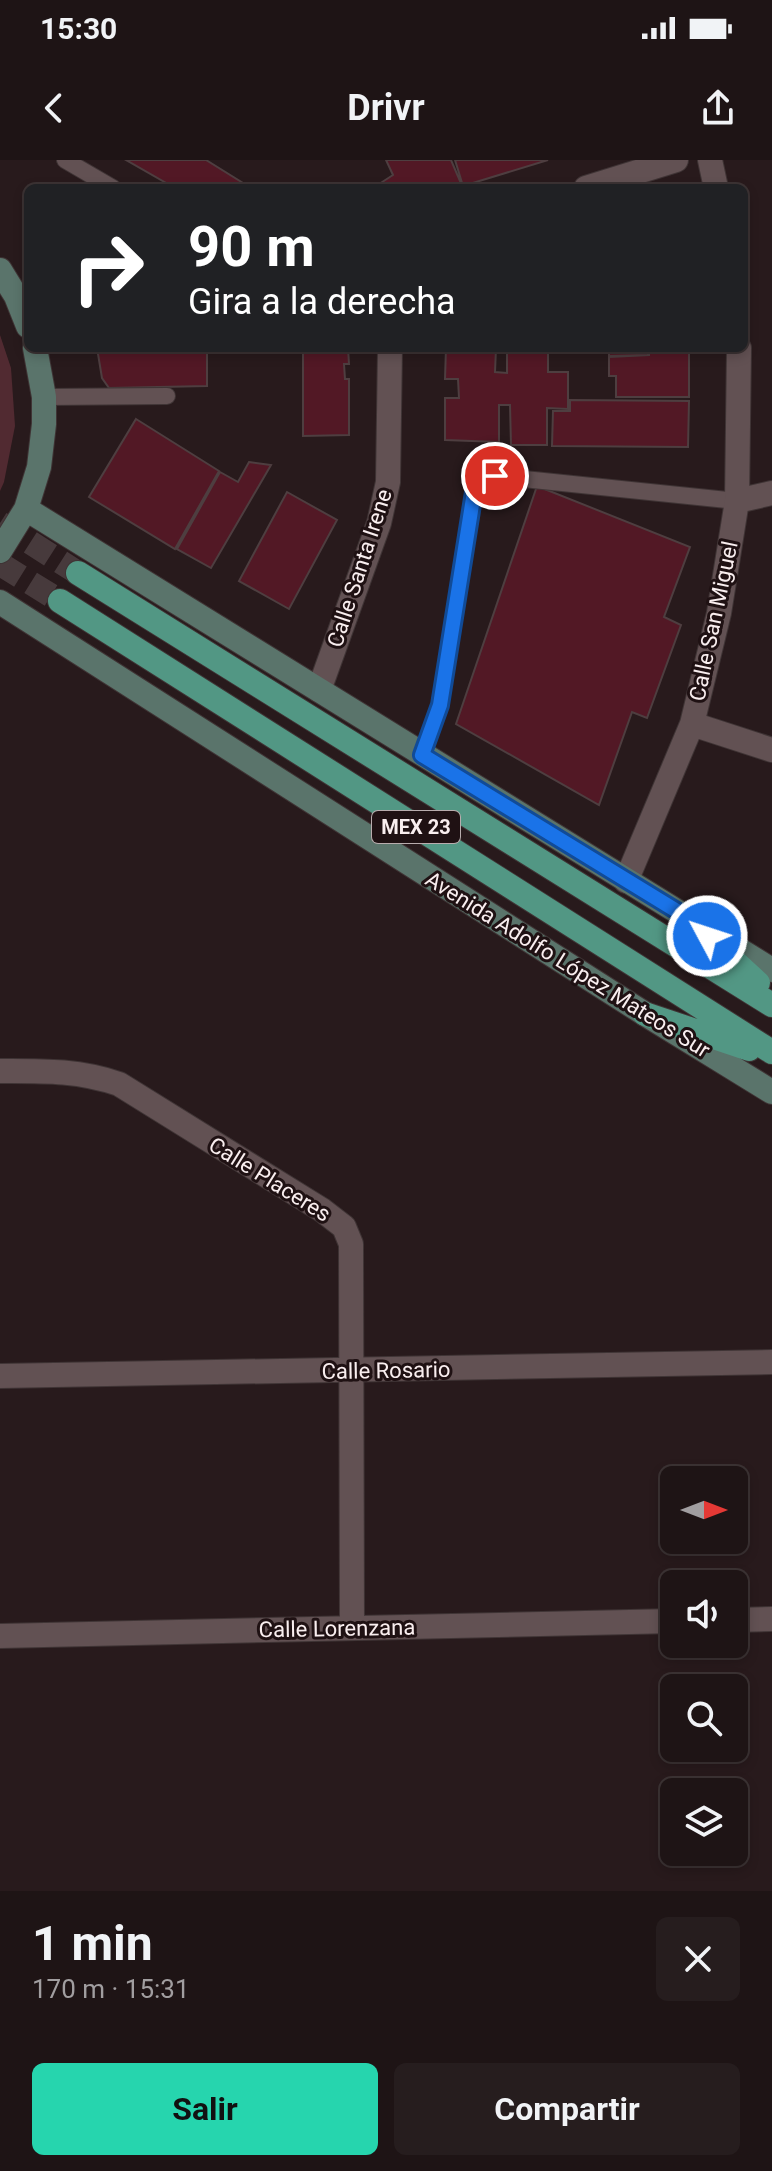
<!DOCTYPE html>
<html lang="es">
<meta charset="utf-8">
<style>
:root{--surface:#1e1415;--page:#261d1e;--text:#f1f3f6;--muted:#a19ea0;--line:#3c3334;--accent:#26d5ae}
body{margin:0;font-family:Roboto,sans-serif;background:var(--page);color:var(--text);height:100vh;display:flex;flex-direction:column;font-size:30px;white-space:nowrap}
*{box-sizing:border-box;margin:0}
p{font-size:26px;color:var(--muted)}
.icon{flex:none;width:44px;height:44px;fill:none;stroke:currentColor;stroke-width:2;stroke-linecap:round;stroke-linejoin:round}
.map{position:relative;height:1731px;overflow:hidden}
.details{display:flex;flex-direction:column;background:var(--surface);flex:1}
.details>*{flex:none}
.banner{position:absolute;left:24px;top:24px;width:724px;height:168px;border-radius:12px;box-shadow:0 4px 12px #0003,0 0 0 2px var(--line);background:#202124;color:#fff;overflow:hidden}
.needle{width:52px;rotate:90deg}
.tools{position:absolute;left:660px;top:1306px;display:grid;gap:16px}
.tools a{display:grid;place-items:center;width:88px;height:88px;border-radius:12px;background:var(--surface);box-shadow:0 4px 12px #0003,0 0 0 2px var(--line);font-size:40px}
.pin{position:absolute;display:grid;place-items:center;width:68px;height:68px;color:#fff;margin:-34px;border:4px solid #fff;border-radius:50%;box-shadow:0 2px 8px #0007}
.me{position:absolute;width:88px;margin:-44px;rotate:310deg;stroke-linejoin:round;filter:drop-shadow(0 0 6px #0008)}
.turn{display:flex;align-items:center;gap:28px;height:168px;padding:0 32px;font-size:36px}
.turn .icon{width:104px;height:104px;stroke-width:2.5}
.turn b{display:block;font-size:56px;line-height:68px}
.round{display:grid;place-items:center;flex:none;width:84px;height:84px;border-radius:12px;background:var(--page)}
.summary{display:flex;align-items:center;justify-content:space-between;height:136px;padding:0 32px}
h1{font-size:48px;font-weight:700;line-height:60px}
.action{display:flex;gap:16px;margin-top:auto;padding:16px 32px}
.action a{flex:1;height:92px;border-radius:12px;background:var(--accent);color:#111;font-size:32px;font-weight:700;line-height:92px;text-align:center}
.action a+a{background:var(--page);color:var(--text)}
.status{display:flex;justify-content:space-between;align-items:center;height:56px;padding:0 40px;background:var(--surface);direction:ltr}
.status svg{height:22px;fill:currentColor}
header{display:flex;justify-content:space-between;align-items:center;height:104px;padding:0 32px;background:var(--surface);font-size:36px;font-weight:700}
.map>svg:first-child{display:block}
</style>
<div class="status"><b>15:30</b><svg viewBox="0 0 49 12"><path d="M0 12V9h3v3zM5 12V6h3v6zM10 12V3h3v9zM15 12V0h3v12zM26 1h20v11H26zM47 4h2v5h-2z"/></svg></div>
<header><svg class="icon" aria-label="back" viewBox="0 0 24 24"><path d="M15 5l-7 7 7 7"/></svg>Drivr<svg class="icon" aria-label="share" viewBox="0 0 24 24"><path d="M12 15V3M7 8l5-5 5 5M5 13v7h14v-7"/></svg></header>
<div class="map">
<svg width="772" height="1731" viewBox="0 0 772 1731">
<rect width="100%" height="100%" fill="#281a1c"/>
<path fill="#512a31" d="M0 175 11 208 15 266 4 322 0 331Z"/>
<path fill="#521825" stroke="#4e3e40" stroke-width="2" d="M126 0H206L251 28H175Z
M386 0H451L463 28H373L393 15Z
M455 0H548L463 26Z
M97 188H207V226L109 228 102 218Z
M303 188H348L349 204H344L345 219H349V275L303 276Z
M446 188H496L495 212 507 213V188H548V212H568V249L547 248V285H511L510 245H499V282L445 280V238H459L458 219H445Z
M609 188H648V195L609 196Z
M649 188H689V237H616V216H609V197L649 195Z
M570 240 689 241 688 287 552 286 553 251H570Z
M136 259 219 311 175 389 89 337Z
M249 302 271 305 211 408 177 389 220 312 238 322Z
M537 326 690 387 664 457 681 465 647 558 632 552 599 645 456 564Z
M287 332 337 360 289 449 239 421Z"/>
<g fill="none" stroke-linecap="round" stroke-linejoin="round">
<path stroke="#473a3c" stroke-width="24" stroke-dasharray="24 12" stroke-linecap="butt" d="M0 363 78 413
M0 404 60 441"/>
<defs>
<path id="lane" d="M65 0 113 28
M44 237 167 236
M422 595 440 545 474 332C478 321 483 318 495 316L737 341"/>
<path id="street" d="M710 0 716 28
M586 28 676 0
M737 341 772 333
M319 530 379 363 388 322 390 188
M692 564 772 590
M626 721 692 564 719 453 737 341 739 188
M0 911C42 911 78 910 119 924L322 1050 344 1067 351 1084 352 1468
M0 1216 772 1202
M734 1460 772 1459
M0 1476 674 1461"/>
<path id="secondary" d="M0 110 16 136 28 166
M26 349 772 810
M0 391 26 349 39 307 44 264V237L35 188
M0 442 645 854 772 932"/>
<path id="primary" d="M78 413 772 845
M60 441 772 892
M685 756 758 823
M645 854 749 889"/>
</defs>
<use href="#lane" stroke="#3f3435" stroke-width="18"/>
<use href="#street" stroke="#3f3435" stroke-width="26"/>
<use href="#secondary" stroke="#3f3435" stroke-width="26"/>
<use href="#primary" stroke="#3f3435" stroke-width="26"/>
<use href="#lane" stroke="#625153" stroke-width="16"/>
<use href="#street" stroke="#625153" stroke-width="24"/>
<use href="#secondary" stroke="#5a746b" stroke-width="24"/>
<use href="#primary" stroke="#529784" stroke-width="24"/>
</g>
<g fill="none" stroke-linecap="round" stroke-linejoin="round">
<defs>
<path id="route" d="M495 316C483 318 478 321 474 332L440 545 422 595 685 756 707 776"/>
</defs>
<use href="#route" stroke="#114b97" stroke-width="20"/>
<use href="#route" stroke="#1a73e8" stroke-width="14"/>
</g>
<g text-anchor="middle" stroke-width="6" stroke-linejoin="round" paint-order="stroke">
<rect fill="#1f1113" stroke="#b8acad" stroke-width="2" x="372" y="651" width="88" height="32" rx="6"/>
<g font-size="20" font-weight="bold" fill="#f9eeef">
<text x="416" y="674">MEX 23</text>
</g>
<g font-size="22" fill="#f9eeef" stroke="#1f1113">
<text transform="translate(359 408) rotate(-72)" y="8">Calle Santa Irene</text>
<text transform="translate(713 461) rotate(-78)" y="8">Calle San Miguel</text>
<text transform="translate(568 804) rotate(32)" y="8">Avenida Adolfo López Mateos Sur</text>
<text transform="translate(270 1019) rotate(32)" y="8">Calle Placeres</text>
<text transform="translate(386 1210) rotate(-1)" y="8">Calle Rosario</text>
<text transform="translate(337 1468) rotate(-1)" y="8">Calle Lorenzana</text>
</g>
</g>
</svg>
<div class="tools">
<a><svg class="needle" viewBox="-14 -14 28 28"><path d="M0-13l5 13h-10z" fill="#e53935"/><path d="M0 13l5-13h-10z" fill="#a19ea0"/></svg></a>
<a><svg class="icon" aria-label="sound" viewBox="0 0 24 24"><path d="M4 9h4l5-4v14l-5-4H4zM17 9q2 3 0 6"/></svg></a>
<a><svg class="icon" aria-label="search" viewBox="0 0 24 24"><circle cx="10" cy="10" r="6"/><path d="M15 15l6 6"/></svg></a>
<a><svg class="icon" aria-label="layers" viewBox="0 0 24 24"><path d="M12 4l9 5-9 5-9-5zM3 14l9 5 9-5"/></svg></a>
</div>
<div class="pin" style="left:495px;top:316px;background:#d93025"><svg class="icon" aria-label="arrive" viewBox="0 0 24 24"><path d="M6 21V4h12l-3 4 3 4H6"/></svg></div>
<svg class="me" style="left:707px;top:776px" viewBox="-20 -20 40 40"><circle r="17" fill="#1a73e8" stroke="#fff" stroke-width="3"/><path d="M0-11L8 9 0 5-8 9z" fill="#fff"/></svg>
<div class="banner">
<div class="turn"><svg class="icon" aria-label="right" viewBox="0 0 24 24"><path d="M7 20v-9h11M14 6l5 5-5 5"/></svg><div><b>90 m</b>Gira a la derecha</div></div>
</div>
</div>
<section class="details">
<div class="summary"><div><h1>1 min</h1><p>170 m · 15:31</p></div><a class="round"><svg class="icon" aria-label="close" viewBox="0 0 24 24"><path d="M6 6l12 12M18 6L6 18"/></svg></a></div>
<div class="action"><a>Salir</a><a>Compartir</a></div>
</section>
